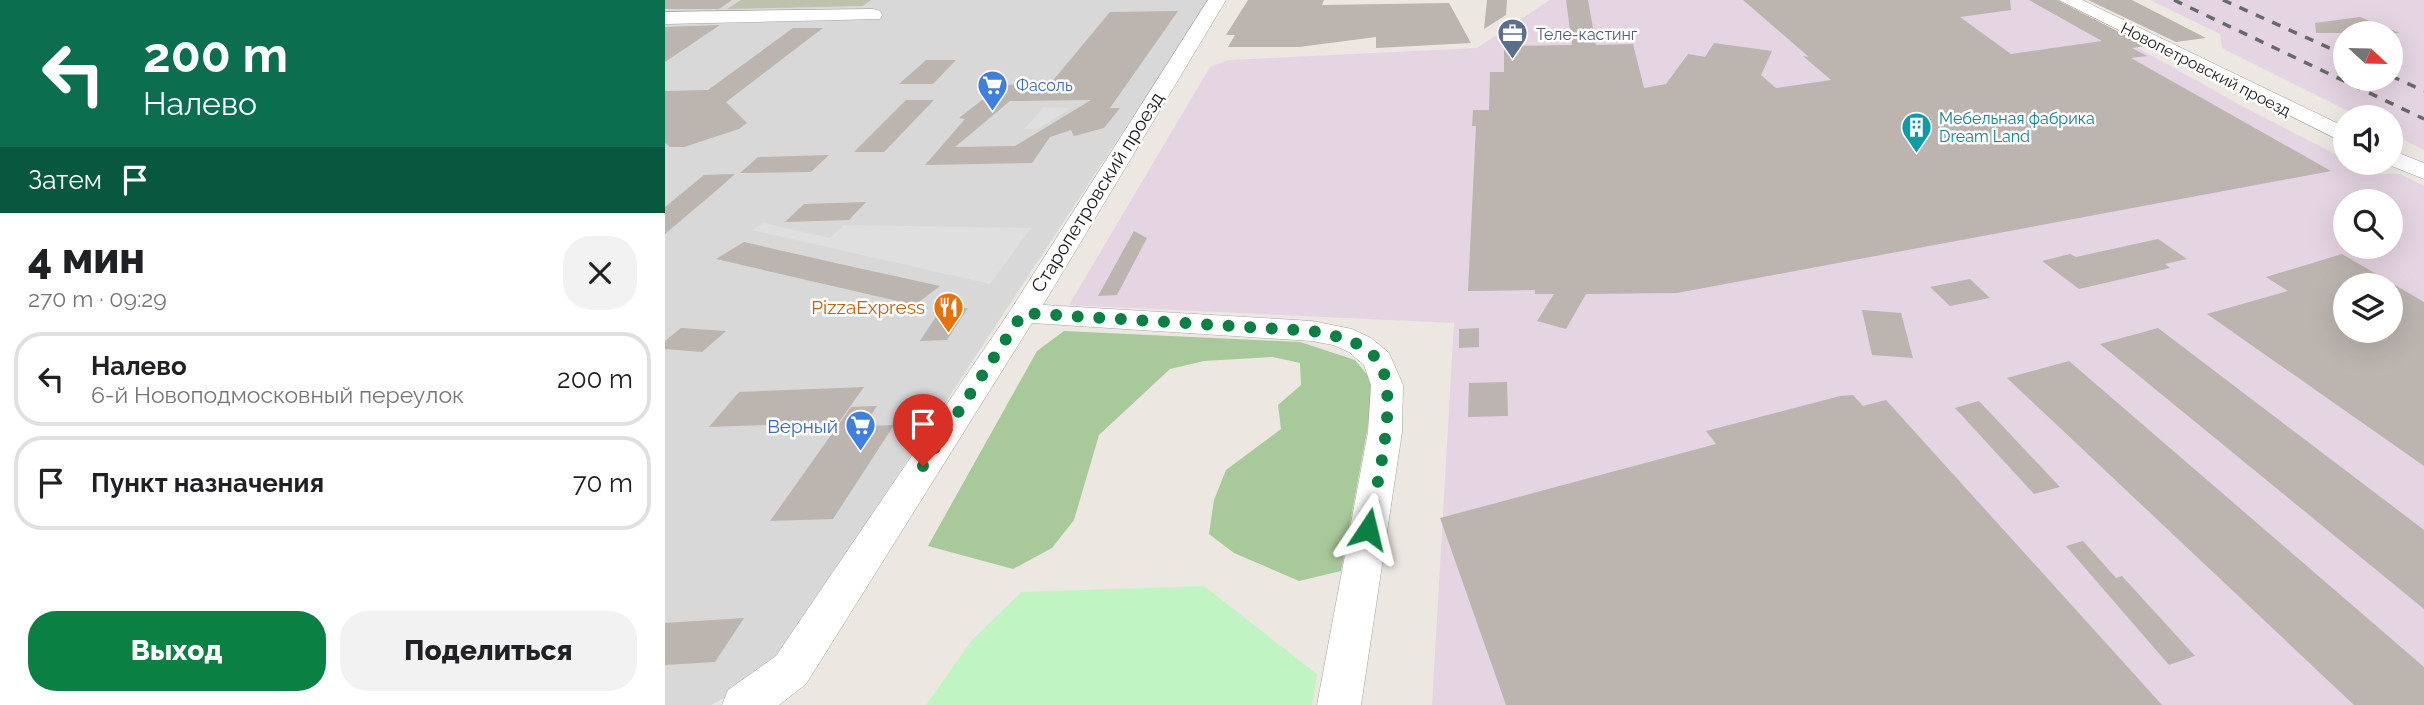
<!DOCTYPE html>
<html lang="ru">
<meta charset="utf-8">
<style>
:root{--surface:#fff;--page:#f2f2f2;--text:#202124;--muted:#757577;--line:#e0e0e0;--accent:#0b8043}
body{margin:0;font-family:Raleway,sans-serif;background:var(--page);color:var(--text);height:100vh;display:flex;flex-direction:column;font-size:26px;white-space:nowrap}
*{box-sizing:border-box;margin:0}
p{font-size:23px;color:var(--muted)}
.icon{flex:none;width:38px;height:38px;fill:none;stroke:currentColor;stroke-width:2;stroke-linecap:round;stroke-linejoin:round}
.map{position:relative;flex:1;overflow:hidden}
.sheet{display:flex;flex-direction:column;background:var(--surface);width:665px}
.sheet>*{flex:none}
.top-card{background:#0b6e4f;color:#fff;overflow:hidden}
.needle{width:46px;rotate:112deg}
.buttons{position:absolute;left:1668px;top:21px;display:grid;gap:14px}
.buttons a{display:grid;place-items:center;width:70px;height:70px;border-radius:50%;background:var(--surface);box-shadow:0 7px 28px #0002;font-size:35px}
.pin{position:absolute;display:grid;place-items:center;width:60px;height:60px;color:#fff;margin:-72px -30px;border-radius:50% 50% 50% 0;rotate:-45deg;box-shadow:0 0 7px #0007}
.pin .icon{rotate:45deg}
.me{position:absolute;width:77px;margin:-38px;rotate:10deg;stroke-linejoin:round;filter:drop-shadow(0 0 5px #0008)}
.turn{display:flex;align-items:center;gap:24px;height:147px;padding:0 28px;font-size:32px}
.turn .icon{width:91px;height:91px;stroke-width:2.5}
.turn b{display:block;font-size:49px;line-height:60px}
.then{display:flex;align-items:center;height:66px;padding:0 28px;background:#0003;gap:14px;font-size:26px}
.round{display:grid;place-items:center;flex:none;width:74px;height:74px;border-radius:28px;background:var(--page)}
.headline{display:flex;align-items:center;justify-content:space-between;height:119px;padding:0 28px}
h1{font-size:42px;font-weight:800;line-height:52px}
.button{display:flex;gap:14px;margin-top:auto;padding:14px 28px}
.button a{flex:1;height:80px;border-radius:28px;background:var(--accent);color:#fff;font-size:28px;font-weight:800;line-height:80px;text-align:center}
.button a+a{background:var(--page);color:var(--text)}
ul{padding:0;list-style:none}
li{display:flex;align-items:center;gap:21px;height:94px;margin:0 14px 10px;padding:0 14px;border:4px solid var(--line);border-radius:28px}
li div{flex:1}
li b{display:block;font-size:26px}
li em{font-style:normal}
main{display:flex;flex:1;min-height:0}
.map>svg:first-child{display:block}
</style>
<main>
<section class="sheet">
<div class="top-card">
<div class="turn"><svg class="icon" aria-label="left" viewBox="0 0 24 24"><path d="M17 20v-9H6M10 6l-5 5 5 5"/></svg><div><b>200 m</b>Налево</div></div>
<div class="then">Затем<svg class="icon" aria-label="arrive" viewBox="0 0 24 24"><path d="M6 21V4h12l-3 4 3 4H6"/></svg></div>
</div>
<div class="headline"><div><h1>4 мин</h1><p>270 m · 09:29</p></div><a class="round"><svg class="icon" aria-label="close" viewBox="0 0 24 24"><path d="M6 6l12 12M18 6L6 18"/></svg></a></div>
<ul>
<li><svg class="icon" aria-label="left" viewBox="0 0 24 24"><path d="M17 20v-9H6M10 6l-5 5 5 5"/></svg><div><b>Налево</b><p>6-й Новоподмосковный переулок</p></div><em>200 m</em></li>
<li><svg class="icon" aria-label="arrive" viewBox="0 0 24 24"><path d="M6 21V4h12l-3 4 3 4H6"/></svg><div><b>Пункт назначения</b></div><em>70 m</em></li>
</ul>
<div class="button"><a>Выход</a><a>Поделиться</a></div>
</section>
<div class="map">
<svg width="1759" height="705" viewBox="0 0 1759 705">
<rect width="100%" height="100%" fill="#ece8e1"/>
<path fill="#d9d8d8" d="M0 0H544L101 676 46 705H0Z"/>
<path fill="#e5d4e2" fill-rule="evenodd" d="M885 0H1387L1577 106 1680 159V163H1688L1711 174H1735L1759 186V705H767L789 323 404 305 545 67 563 60 812 48ZM1680 201H1726V247H1680ZM1680 285H1726V331H1680Z
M1485 0H1759V150L1726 133V117H1695L1557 48 1555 34ZM1680 33H1726V79H1680Z"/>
<path fill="#c0c0ae" d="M76 0H206L198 6 62 9Z"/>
<path fill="#a8c999" d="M399 331 635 342 690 360 704 377 708 399 676 571 634 581 569 553 544 534 549 500 561 470 616 429 613 405 636 385 635 363 608 357 539 361 505 369 434 435 409 520 387 548 348 569 263 546 372 351Z"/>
<path fill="#c0f5c3" d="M539 586 652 674 647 705H261L307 640 356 592Z"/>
<path fill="#dfdfdf" d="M379 107 406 108 372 129H359Z
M99 223 165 238 179 225 366 228 325 284 87 230Z"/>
<path fill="#bcb4ae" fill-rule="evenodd" d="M0 0H67L54 9H0Z
M583 0H659L657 5 784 3 806 43 711 48V37L634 47H563L570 35H561Z
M822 0H842L841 15 819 29Z
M901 0H923L931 45 968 44 979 88 1001 84 1023 54 1040 57 1049 43 1107 51 1096 75 1111 88 1166 80 1138 56 1144 57 1078 0H1345L1346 10 1295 17 1346 54 1437 41 1364 0H1392L1481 46 1467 48 1482 56 1466 58 1666 171 1012 293 921 294 901 329 872 321 889 294H870V290L803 291 811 126H807L808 110H824L825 72H839V46L907 45Z
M1423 0H1467L1541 38 1511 42Z
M513 11 445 108H455L439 128 409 136 406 130 385 137 367 163 260 165 300 119 294 118 317 100H324L337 85 385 84 445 12ZM426 100 350 146 290 147 345 101Z
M1695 17 1735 33H1651L1650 23Z
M55 25 0 62V27Z
M128 28H158L61 102 82 123 74 129 19 147H5L0 143V91L43 90Z
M261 60H291L268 84H234Z
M241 100H269L219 152H189Z
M164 155 146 172 75 173 93 157Z
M70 174 52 190 0 234V207L39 175Z
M201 202 184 220 120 222 139 204Z
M469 231 482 238 452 295 433 296Z
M1493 239 1522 259 1500 264 1505 268 1414 289 1377 261 1405 254 1411 257Z
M79 242 175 264 275 286 250 305 51 259Z
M1677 254 1759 302V466L1542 314 1623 291 1601 277ZM1680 285H1726V331H1680Z
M1305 279 1325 298 1285 306 1265 287Z
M303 308 282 340 255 341 276 309Z
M1197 310 1236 313 1248 358 1207 355Z
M16 328 61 331 37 352 0 349V341Z
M814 328V347L794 348V329Z
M1493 328 1759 530V609L1435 344Z
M1404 361 1759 667V705H1689L1342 378Z
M842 382 843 416 803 417 804 383Z
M199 387 174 422 44 427 74 392Z
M1188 395 1198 406 1221 400 1497 705H841L775 518 1051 444 1041 431 1175 396Z
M1314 401 1395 487 1369 494 1290 408Z
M212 406 199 426 229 425 168 519 105 521 186 407Z
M1418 541 1451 578 1457 576 1530 656 1504 665 1401 546Z
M79 618 50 662 0 665V623Z"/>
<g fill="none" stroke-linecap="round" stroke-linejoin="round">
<defs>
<path id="minor" d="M543 0H561L378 305 647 321 687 329 706 338 724 353 738 385 737 432 696 705H652L703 432 706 385 699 365 684 352 668 345 647 341 367 323 141 684 114 705H57L63 690 111 656 345 311Z
M1394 0H1417L1680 127V143Z
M208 9 215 11 217 15 215 19 0 24V12Z
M1726 150 1759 163V179L1719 163H1726Z"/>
</defs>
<use href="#minor" stroke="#a2a2a2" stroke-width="1"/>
<use href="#minor" fill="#fff" fill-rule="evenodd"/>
<path stroke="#696969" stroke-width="3.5" stroke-dasharray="9 9" stroke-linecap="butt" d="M1509 0 1759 119
M1558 0 1680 55
M1726 76 1759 91"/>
</g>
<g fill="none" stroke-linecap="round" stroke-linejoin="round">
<path stroke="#0b8043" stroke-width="12" stroke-dasharray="0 21.6" d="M258 466 358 313 647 331C671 336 695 340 711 358 738 388 710 492 703 529"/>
</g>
<defs>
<symbol id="office-pin" viewBox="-11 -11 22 30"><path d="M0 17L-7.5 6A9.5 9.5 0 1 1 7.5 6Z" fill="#5c6f8a" stroke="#fff"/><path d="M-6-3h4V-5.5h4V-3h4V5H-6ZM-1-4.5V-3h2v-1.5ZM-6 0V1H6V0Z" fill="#fff"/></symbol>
<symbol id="supermarket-pin" viewBox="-11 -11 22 30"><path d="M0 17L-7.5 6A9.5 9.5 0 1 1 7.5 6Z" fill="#3f7fe0" stroke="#fff"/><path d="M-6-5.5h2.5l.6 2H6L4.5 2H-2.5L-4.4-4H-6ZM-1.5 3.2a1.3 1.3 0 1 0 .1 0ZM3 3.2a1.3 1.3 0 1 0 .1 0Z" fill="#fff"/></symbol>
<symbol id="building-pin" viewBox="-11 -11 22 30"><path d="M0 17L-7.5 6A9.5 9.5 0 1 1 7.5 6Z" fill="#0f9aa8" stroke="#fff"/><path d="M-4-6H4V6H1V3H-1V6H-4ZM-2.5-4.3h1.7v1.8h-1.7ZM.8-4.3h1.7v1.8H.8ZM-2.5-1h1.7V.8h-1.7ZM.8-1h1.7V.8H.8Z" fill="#fff"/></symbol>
<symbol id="restaurant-pin" viewBox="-11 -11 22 30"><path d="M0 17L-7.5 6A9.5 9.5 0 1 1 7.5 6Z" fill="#e8710a" stroke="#fff"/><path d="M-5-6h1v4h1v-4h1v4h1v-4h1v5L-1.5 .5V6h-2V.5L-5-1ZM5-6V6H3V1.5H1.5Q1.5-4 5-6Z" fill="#fff"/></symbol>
</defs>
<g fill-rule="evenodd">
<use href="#office-pin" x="830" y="16" width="35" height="47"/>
<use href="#supermarket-pin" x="310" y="68" width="35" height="47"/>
<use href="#building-pin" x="1234" y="110" width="35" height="47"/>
<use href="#restaurant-pin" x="266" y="290" width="35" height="47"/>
<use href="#supermarket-pin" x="178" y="408" width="35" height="47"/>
</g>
<g text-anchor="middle" stroke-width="5" stroke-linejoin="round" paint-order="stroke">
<g font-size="16" fill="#4e5e75" stroke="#fff" text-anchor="start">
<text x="871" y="40">Теле-кастинг</text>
</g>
<g font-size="16" fill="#1b1b1b" stroke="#fff">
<text transform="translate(1541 69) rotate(27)" y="6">Новопетровский проезд</text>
</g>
<g font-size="16" fill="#366cbe" stroke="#fff" text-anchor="start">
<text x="351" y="91">Фасоль</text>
</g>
<g font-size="16" fill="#0d838f" stroke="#fff" text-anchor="start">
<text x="1274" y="124">Мебельная фабрика<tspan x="1274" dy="18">Dream Land</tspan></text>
</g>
<g font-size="19" fill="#1b1b1b" stroke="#fff">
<text transform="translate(432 192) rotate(-58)" y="7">Старопетровский проезд</text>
</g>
<g font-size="19" fill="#c56008" stroke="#fff" text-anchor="end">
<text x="260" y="314">PizzaExpress</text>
</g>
<g font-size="19" fill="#366cbe" stroke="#fff" text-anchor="end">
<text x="173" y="433">Верный</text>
</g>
</g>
</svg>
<div class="buttons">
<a><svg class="needle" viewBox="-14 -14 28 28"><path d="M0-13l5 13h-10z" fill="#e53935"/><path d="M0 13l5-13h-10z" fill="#757577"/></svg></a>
<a><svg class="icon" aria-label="sound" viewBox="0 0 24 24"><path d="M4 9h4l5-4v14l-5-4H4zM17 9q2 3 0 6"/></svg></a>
<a><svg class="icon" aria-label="search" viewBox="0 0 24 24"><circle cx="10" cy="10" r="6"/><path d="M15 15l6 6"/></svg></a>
<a><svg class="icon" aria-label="layers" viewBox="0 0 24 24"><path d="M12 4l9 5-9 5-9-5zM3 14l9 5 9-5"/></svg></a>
</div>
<div class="pin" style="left:258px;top:466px;background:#d93025"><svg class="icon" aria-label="arrive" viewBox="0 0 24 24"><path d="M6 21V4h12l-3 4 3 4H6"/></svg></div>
<svg class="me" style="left:703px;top:529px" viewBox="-20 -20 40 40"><path d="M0-17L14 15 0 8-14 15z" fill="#0b8043" stroke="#fff" stroke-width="4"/></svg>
</div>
</main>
